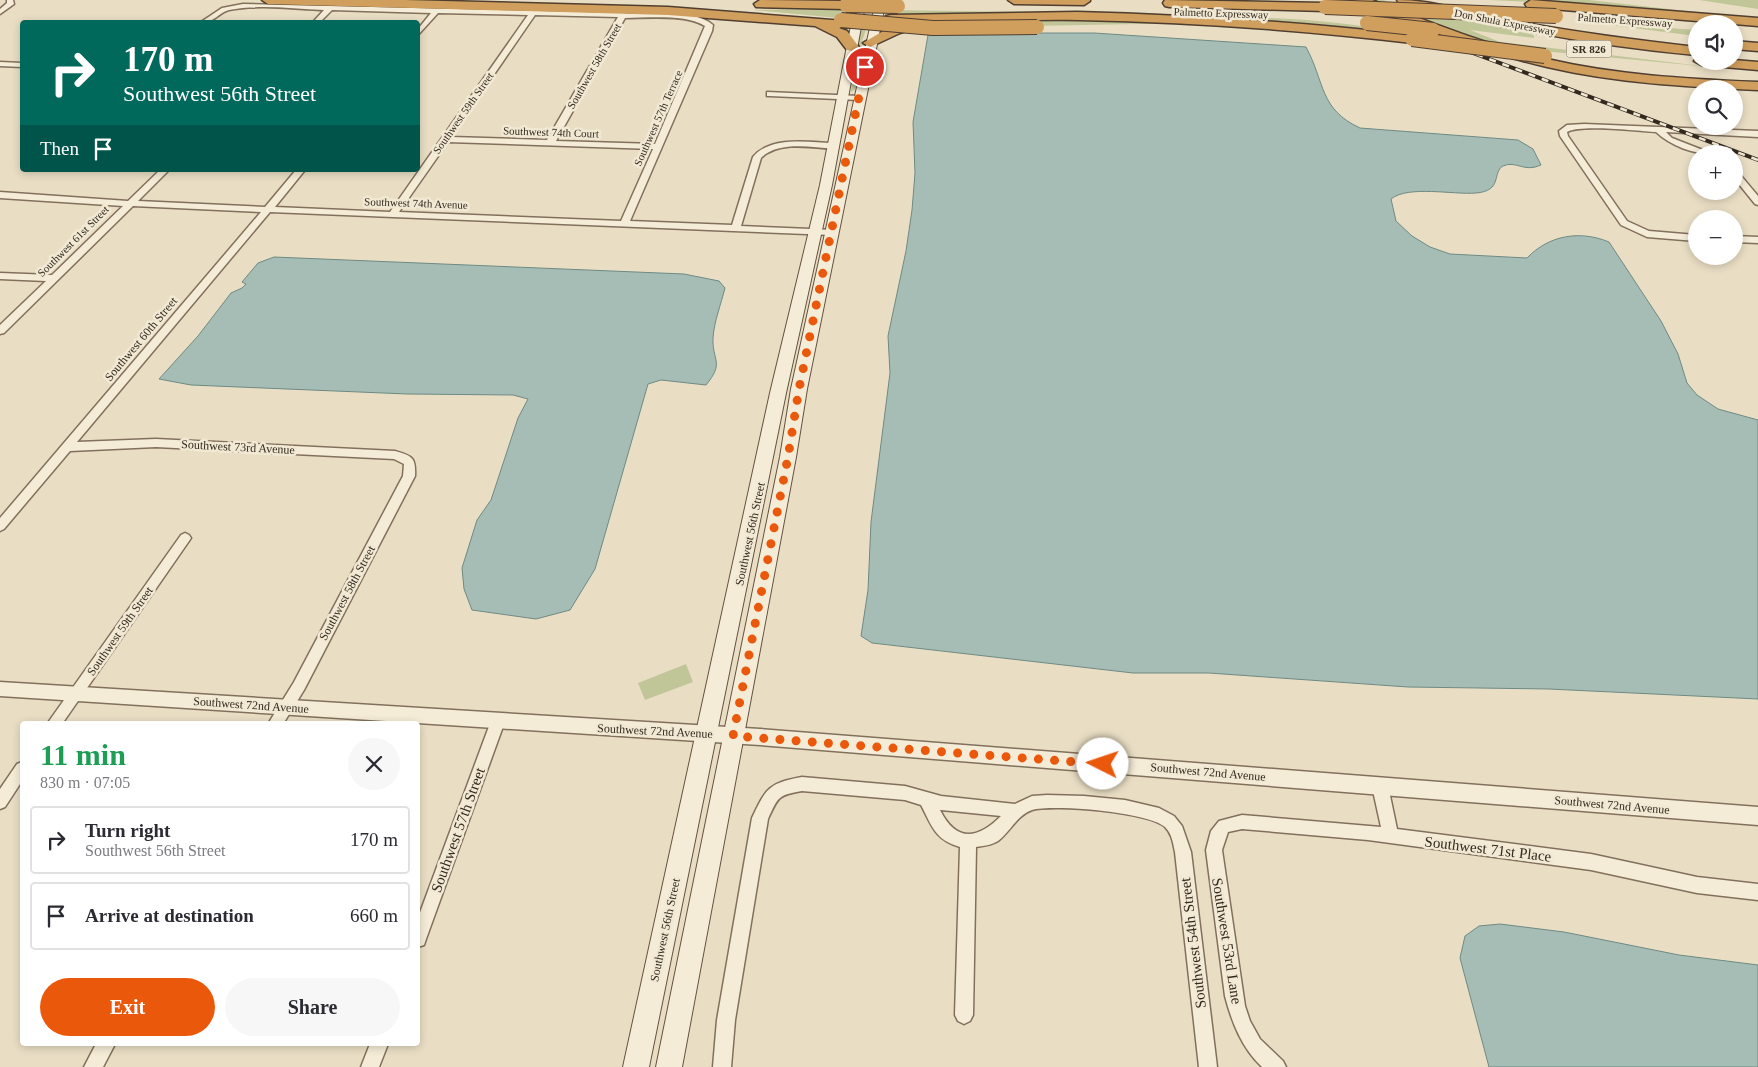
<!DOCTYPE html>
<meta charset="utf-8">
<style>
:root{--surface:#fff;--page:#f7f7f7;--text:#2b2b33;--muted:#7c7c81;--line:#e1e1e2;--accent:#ea580c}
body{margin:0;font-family:Georgia,serif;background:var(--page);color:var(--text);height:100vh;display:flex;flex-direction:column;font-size:19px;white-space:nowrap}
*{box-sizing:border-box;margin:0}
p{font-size:16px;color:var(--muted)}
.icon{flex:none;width:28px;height:28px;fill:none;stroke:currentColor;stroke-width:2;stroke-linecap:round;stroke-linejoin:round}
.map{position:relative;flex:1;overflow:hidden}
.details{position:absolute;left:20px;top:721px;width:400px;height:325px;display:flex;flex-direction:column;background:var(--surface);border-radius:5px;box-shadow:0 2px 8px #0003}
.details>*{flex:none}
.guide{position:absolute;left:20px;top:20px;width:400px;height:152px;border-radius:5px;box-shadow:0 2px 8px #0003;background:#00695c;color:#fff;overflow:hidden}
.fabs{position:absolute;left:1688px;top:15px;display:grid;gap:10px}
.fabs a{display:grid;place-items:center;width:55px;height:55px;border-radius:50%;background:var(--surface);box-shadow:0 2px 8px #0003;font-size:25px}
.pin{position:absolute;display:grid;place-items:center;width:42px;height:42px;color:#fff;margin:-21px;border:2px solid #fff;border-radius:50%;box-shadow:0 1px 5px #0007}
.me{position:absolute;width:55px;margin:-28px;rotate:274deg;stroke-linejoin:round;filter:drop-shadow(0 0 4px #0008)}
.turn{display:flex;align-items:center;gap:18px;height:105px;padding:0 20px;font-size:22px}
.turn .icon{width:65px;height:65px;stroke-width:2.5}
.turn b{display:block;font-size:35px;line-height:42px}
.then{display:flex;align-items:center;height:48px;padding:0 20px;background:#0003;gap:10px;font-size:19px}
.round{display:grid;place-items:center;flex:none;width:52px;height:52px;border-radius:26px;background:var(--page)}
.overview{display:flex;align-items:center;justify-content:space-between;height:85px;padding:0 20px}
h1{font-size:30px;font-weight:700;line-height:38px;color:#1e9e55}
.cta{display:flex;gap:10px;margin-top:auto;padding:10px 20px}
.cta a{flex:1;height:58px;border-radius:30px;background:var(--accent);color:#fff;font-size:20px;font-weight:700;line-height:58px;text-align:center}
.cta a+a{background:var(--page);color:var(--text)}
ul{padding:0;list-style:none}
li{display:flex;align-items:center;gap:15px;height:68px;margin:0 10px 8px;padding:0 10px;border:2px solid var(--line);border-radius:5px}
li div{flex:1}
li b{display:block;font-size:19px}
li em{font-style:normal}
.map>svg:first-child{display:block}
</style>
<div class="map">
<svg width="1758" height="1067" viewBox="0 0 1758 1067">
<rect width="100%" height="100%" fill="#e9dec4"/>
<path fill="#c1c699" d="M1366 0H1383L1441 15 1534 35V38L1470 30 1500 42 1710 67 1491 46Z
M1489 0H1589L1758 19 1602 5Z
M1696 0H1758V9L1699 0Z
M822 9H851L849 19 753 10Z
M893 10C995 12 1098 12 1200 16 1268 18 1338 18 1404 35L1277 21 890 16Z
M1013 20H1142L1194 23 982 27Z
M1578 21 1696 30V36Z
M859 29H866C864 38 859 47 857 56 855 69 866 82 851 92Z
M686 664 693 682 645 700 638 683Z"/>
<path fill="#a6bdb6" stroke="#6e8a83" d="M961 33H1094L1306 47C1325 82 1319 109 1360 128L1518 140 1533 149 1541 165C1524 173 1516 160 1503 166 1492 172 1503 191 1476 193 1454 195 1408 185 1391 199L1396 221 1412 236 1430 247 1450 254 1527 258C1549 235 1580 230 1609 242L1661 321 1678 354 1687 383 1697 395 1718 409 1758 420V699L1549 689 1408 687 1209 673H1133L872 643 861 636 868 590 871 522 890 373 888 336 906 251 912 210 915 173 913 122 928 35Z
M274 257 684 274 719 281 725 288C721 304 714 322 713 338 712 361 725 362 706 385L661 380 648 384 595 569 570 610 536 619 472 610 464 589 462 568 477 520 491 500 518 418 528 399 513 395 407 394 191 385 159 379 198 336 231 293 242 288 246 284 242 282 258 263Z
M1500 924 1564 932 1679 955 1758 965V1067H1489L1460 958 1465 936 1479 926Z"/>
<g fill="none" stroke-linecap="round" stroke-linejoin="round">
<defs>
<path id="minor" d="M7 0H13L14 4 0 14V9L7 3Z
M243 4 623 13C648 17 693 7 713 25L712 31 630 221 732 225 753 157C770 136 808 142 833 143L837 146 833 149C811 147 778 141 761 158L741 226 835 230 837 232 832 235 270 212 77 442 156 439 395 451C412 456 416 457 415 476L304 690 283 724H268L294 682 403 476 404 464 394 459 156 447 70 451 4 529 0 531V518L261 212 133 206 4 333 0 334V325L46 281 0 279V273L52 275 123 206 0 198V192L128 201 160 170H169L138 201 265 207 296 170H305L275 207 390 212 528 15 438 13 418 35V29L431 13 332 10 320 22H313L324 10C293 9 259 4 229 10 218 13 213 24 201 22L222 8ZM535 15 618 17 547 140 451 137ZM625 18C647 18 686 14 705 26L655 144 556 141ZM448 142 653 149 621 221 399 212Z
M0 62 22 63V67L0 66Z
M767 92 859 96 863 98 859 100 770 96H767Z
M1584 124 1758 131V137L1666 132 1672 138 1713 154C1693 154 1671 146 1656 132 1637 131 1581 124 1567 132L1568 136 1627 221 1649 231 1696 235V241L1647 237 1621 225 1560 136 1559 131 1567 125Z
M1734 170 1737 171 1758 196V205L1755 204 1734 178Z
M1734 236 1758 237V243L1734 242Z
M185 533 189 535 191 538 189 541 62 724H47L181 535Z
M498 715 503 717 505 721 426 939 424 945 418 947V918L491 721 493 717Z
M22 762V781L5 807 0 809V789L17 764Z
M802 777 905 786 941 796 1015 804 1032 796 1047 795 1084 796 1125 800 1159 808 1174 816 1182 826 1191 852 1217 1067H1199L1175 852C1173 843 1172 834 1165 827 1148 812 1054 804 1032 810 1017 815 1010 832 998 841 992 845 983 846 976 847L973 1015 970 1021 964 1024 958 1021 955 1015 960 847C935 840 932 826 921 805L905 800 802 791C778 795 778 797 768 819L735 1020 731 1067H713L717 1020 752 818C766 788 769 783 802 777ZM940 810H941L1001 816C977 840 956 842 940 810Z
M1380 779 1385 781 1388 786 1397 829 1591 854 1697 877 1758 884V900L1697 893 1591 870 1368 840 1242 829 1228 832 1222 850 1245 1006 1250 1021 1260 1039 1283 1061 1286 1067H1262C1242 1048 1232 1023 1225 996L1206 850 1211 831 1219 821 1242 815 1381 827 1372 786 1375 781Z
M96 1044H115L103 1067H84Z
M370 1044H388L379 1067H361Z"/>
<path id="tertiary" d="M0 682 760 729 1758 807V825L760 745 0 696Z"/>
<path id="secondary" d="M876 0H886L807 389 796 457 682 1067H656L780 457 791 389Z
M860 2 865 5 832 185 786 393 649 1067H623L770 393 820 185 855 5Z"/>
<path id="motorway" d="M262 0H405L668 7 845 21 866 18 872 22 866 26 839 28 847 31 859 47 852 51 847 50 837 37 815 26 668 15 268 4Z
M760 0 846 1 852 5 846 9 756 7 754 4Z
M1008 0H1090V1L1084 5 1014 4Z
M1165 0 1325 3 1331 7 1325 11 1169 7 1165 6 1163 3Z
M1354 0H1372C1429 22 1487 45 1547 59 1616 75 1687 79 1758 82V90C1688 87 1616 83 1547 67 1481 52 1418 26 1356 3Z
M1397 0C1436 0 1475 14 1514 21 1574 32 1635 40 1696 47V55C1596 46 1496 27 1399 3Z
M1531 0 1758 18V26L1527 7 1525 4Z
M1077 12C1189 15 1300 22 1412 35L1419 39 1412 43C1301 30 1191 22 1079 20 1027 19 973 22 920 22V27L900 33 870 47 863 43 890 27 906 23 886 22 885 19 886 16 891 15Z
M1734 41 1758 43V51L1734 49Z
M1696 58V61L1734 60 1758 62V70L1701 65 1694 61Z"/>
</defs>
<use href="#minor" stroke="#82705d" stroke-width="3"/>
<use href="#tertiary" stroke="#82705d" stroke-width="3"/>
<use href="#secondary" stroke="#645240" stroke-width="2"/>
<use href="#motorway" stroke="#503f30" stroke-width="3"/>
<use href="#minor" fill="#f5ecd7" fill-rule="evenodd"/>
<use href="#tertiary" fill="#f5ecd7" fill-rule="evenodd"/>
<use href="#secondary" fill="#f5ecd7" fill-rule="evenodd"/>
<use href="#motorway" fill="#d09e5d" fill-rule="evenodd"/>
<defs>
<path id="rail" d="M1332 0 1758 160"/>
</defs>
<use href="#rail" stroke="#34291f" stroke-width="4"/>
<use href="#rail" stroke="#f1e9d3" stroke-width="2.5" stroke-dasharray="7" stroke-linecap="butt"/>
<defs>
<path id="motorway-bridge" d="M846 5 898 6
M1325 7 1556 16
M841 20 933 28 1037 27
M1367 23 1433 30
M1412 39 1545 56"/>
</defs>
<use href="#motorway-bridge" stroke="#503f30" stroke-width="16" stroke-linecap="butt"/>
<use href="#motorway-bridge" stroke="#d09e5d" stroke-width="14"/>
</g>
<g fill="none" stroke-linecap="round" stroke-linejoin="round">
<path stroke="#ea580c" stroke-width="9" stroke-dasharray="0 16.2" d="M865 67 799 389 788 457 733 736 1103 764"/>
</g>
<g text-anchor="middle" stroke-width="5" stroke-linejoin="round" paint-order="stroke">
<g font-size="11" fill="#34291f" stroke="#f1e9d3">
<text transform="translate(1221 13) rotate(2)" y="4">Palmetto Expressway</text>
<text transform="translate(1625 20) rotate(4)" y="4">Palmetto Expressway</text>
<text transform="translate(1505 22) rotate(11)" y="4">Don Shula Expressway</text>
<text transform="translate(594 66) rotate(-60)" y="4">Southwest 58th Street</text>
<text transform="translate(463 113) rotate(-55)" y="4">Southwest 59th Street</text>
<text transform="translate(658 118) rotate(-66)" y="4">Southwest 57th Terrace</text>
<text transform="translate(551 132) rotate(2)" y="4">Southwest 74th Court</text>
<text transform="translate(416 203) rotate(2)" y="4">Southwest 74th Avenue</text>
<text transform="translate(73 241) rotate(-45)" y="4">Southwest 61st Street</text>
</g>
<rect fill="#f1e9d3" stroke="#6d6355" stroke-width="1" x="1566.5" y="40.5" width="45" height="17" rx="4"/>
<g font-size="11" font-weight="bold" fill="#34291f">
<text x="1589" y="53">SR 826</text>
</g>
<g font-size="12" fill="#34291f" stroke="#f1e9d3">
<text transform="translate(141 339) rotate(-50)" y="4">Southwest 60th Street</text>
<text transform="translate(238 447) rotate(3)" y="4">Southwest 73rd Avenue</text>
<text transform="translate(750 534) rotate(-78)" y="4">Southwest 56th Street</text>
<text transform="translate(347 593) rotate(-62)" y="4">Southwest 58th Street</text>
<text transform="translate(120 631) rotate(-55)" y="4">Southwest 59th Street</text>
<text transform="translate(251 705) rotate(4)" y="4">Southwest 72nd Avenue</text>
<text transform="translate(655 731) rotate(3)" y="4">Southwest 72nd Avenue</text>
<text transform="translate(1208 772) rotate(5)" y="4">Southwest 72nd Avenue</text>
<text transform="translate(1612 805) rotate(5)" y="4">Southwest 72nd Avenue</text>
<text transform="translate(665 930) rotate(-78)" y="4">Southwest 56th Street</text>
</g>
<g font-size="15" fill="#34291f" stroke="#f1e9d3">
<text transform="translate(458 830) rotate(-70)" y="5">Southwest 57th Street</text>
<text transform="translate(1488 849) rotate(7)" y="5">Southwest 71st Place</text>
<text transform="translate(1227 941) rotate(81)" y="5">Southwest 53rd Lane</text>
<text transform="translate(1193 943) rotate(-97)" y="5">Southwest 54th Street</text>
</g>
</g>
</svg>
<div class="fabs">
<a><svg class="icon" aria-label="sound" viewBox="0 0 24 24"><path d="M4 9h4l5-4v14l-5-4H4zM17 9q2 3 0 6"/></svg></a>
<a><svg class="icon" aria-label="search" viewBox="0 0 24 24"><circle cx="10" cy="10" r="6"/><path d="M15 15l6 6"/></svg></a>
<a>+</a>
<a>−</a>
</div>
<div class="pin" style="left:865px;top:67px;background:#d93025"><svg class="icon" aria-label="arrive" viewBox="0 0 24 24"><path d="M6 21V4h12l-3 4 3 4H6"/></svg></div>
<svg class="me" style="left:1103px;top:764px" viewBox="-20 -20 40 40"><circle r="19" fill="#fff"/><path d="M0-13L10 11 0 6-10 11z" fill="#ea580c"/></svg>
<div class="guide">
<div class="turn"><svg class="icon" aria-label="right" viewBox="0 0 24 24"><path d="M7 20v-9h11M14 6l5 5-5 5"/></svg><div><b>170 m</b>Southwest 56th Street</div></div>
<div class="then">Then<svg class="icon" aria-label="arrive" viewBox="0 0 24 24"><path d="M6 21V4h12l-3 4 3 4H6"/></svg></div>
</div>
<section class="details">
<div class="overview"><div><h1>11 min</h1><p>830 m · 07:05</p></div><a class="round"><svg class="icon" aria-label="close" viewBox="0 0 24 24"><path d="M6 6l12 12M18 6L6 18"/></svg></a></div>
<ul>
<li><svg class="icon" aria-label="right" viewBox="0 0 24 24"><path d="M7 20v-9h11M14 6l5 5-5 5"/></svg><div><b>Turn right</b><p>Southwest 56th Street</p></div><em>170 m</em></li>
<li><svg class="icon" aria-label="arrive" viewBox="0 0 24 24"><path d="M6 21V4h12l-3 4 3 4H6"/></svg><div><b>Arrive at destination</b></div><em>660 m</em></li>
</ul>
<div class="cta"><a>Exit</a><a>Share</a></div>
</section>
</div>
